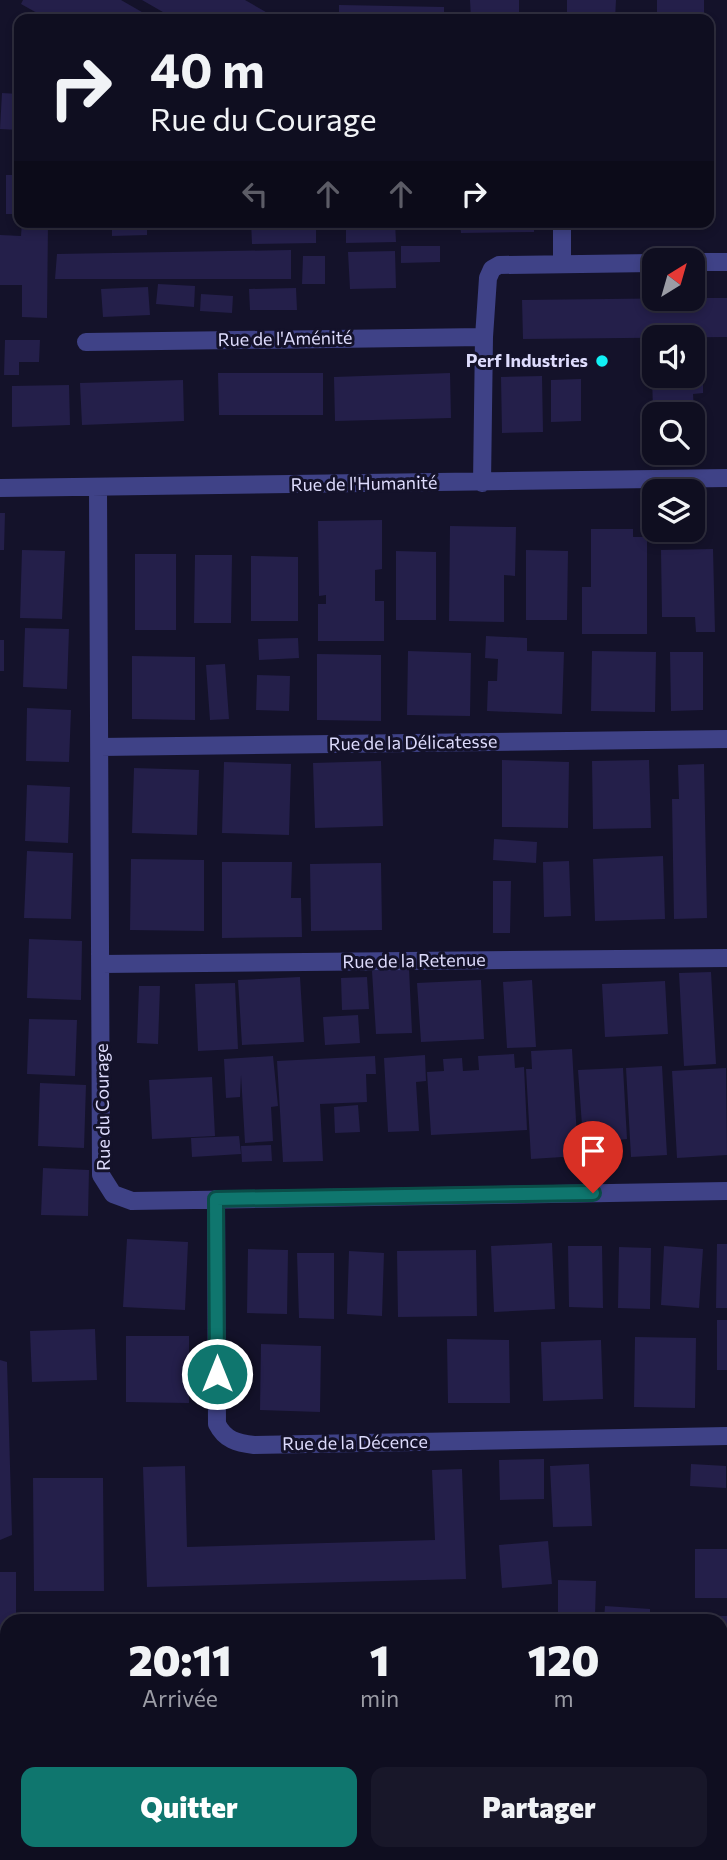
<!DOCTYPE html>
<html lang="fr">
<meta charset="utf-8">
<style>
:root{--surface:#0f0e20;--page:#181729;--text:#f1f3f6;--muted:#9b9ca5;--line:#2f2e3e;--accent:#0f766e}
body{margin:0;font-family:Commissioner,sans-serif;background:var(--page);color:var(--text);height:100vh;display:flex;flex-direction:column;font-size:26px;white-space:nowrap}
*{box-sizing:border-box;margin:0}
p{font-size:23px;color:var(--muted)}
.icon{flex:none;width:38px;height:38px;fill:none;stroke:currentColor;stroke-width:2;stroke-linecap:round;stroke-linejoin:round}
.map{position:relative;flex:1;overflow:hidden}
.sheet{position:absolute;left:0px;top:1614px;width:728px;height:247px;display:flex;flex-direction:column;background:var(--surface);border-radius:21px 21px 0 0;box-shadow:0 4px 10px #0003,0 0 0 2px var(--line)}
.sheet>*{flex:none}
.banner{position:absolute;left:14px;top:14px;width:700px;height:214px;border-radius:14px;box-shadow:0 4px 10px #0003,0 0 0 2px var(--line);background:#0f0e20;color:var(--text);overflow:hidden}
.needle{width:46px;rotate:37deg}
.tools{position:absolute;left:642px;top:248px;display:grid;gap:14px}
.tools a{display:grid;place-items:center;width:63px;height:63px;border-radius:14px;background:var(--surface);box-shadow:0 4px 10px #0003,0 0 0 2px var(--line);font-size:35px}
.pin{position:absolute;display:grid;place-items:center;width:60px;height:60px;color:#fff;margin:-72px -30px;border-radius:50% 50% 50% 0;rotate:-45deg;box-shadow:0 0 7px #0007}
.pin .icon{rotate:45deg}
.me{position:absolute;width:77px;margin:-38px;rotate:0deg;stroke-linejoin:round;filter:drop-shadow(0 0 5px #0008)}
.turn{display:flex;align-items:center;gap:24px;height:147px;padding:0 21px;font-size:32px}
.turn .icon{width:91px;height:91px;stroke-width:2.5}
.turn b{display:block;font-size:49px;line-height:60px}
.lanes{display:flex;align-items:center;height:66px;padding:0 21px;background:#0003;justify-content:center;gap:35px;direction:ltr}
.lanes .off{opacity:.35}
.eta{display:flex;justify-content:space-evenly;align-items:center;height:119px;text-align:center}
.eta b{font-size:42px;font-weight:800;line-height:49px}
.cta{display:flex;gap:14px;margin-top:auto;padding:14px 21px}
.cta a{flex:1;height:80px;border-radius:14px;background:var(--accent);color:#fff;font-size:28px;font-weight:800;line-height:80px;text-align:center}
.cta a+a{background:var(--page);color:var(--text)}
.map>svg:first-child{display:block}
</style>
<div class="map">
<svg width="727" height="1860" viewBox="0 0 727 1860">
<rect width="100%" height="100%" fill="#14122a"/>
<path fill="#241f4a" d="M23 0H121L154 19H48L21 4Z
M142 0H245L278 19H175Z
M470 0H519V19H471Z
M567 0H616L615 19H567Z
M657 0H704V19H657Z
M339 5 444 7V19H339Z
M2 93 19 94V130L0 129Z
M6 175H19V214H6Z
M22 222H48L47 318 22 317V285H0V235L21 236Z
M112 222H147V235L112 236Z
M251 222H316V243L252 244Z
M346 222H395L396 242 346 243Z
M460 222H534V232L461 233Z
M609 222H703V227L609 230Z
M401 246H440V262L401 263Z
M291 250V279H55L57 254Z
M395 251 396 288 350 289 348 252Z
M303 256H325V284H302Z
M158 284 195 286 194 307 156 304Z
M148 287 150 315 103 317 101 289Z
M296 288 297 310H250L249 289Z
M201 294 233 296 232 313 200 311Z
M693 298H727V337L523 339 522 300Z
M5 340H40L39 362H19V375H4Z
M218 373H323V415H219Z
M450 373 451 418 335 421 334 377Z
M693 374H703V393L693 394 694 409 653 410 652 376H693Z
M542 376 543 432 502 433 501 377Z
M581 379V421L551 422V380Z
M183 380 184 421 82 425 80 383Z
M69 385 70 425 12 427V386Z
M0 513H5L4 550H0Z
M382 520V569L375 570V601H384V641H318V604H326V595L319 596 318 521Z
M450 526 516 527 515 576 504 575V622L449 621Z
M591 529H633V537H647V634H582V587H591Z
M713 549 715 632H696L695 617H662L661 550Z
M22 550 65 551 62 619 20 618Z
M526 550 568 551 567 620H526Z
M396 551 436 552V620H396Z
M135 554H176V630H135Z
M195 555H232L231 623H194Z
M251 556 298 557V621H251Z
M25 628 69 629 67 689 23 687Z
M486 636 527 638V651L564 652 562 714 487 711 488 681H497L498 659 485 658Z
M298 638 299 658 259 660 258 639Z
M0 640H4V671H0Z
M408 651 471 653 470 716 407 715Z
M592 651 656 652 655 712 591 711Z
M670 652H703V710L671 711Z
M317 654 381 655V721L317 720Z
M132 656 195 657V720L132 719Z
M225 664 229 719 210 720 206 665Z
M257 675 290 676 289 711 256 710Z
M27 708 71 710 69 762 26 761Z
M502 760 569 762 568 828 502 827Z
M649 760 651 828 593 829 592 761Z
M381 761 383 826 315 828 313 763Z
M224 762 291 764 289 835 222 833Z
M704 764 707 918 674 919 672 799H679L678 765Z
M134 768 199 770 197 835 132 833Z
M27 785 70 787 68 843 25 841Z
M494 839 537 842 536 863 493 860Z
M27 851 73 853 71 919 24 918Z
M663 856 665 919 595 921 593 859Z
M131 859 204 860V931L130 930Z
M569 861 571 916 544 917 543 862Z
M222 862H292L291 898H301L302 937 222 938Z
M381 863 382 930 311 931 310 864Z
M493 881H511L510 933H493Z
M29 939 82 941 81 1000 27 998Z
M409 969 412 1033 376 1034 372 971Z
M711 972 716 1064 684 1066 679 973Z
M300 977 304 1042 242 1045 238 980Z
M367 977 369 1009 342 1010 341 978Z
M481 980 484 1039 421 1042 417 983Z
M532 980 536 1047 507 1048 503 982Z
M665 981 668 1034 605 1037 602 984Z
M235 983 238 1049 198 1051 195 984Z
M139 986H160L158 1044 137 1043Z
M358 1015 360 1043 325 1045 323 1017Z
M29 1019 77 1020 75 1076 27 1074Z
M572 1049 578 1156 531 1159 526 1069H532L531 1051Z
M514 1054 515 1068 524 1067 527 1130 431 1135 427 1072 444 1071 443 1059 462 1058 463 1071 479 1070 478 1056Z
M425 1055 426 1081 416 1082 419 1131 388 1132 384 1058Z
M273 1056 278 1106 271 1107 273 1141 245 1143 241 1075 240 1097 226 1098 224 1059Z
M375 1056 376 1074H366L367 1102 320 1104 323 1161 283 1162 277 1061Z
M662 1066 667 1155 631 1157 626 1068Z
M623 1068 627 1139 618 1140 619 1151 584 1153 578 1070Z
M726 1068 727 1155 677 1158 672 1071Z
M212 1077 215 1136 152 1139 149 1080Z
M40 1083 86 1085 84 1148 38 1146Z
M358 1105 360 1132 335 1133 334 1107Z
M239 1136 241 1154 192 1157 191 1138Z
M271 1145 272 1161 242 1162 241 1146Z
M43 1168 89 1170 88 1216 41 1215Z
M127 1239 188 1242 185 1310 123 1307Z
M552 1243 555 1309 494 1312 491 1246Z
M717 1244H727V1308H716Z
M568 1246H602L603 1308 569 1307Z
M664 1246 703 1249 699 1308 661 1305Z
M619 1247 651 1248 650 1309 618 1308Z
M248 1249 288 1250 287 1314 247 1313Z
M476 1250 477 1316 398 1317 397 1251Z
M349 1251 384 1253 382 1316 347 1314Z
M297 1253H334V1319L299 1318Z
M717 1320H727V1370H717Z
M95 1329 97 1380 32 1382 30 1331Z
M126 1336H189V1403L126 1402Z
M635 1337 696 1338 695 1408 634 1407Z
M447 1339 509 1340 510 1403H448Z
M601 1340 603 1399 543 1401 541 1342Z
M261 1344 321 1346 320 1412 260 1410Z
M0 1360 7 1362 12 1535 0 1540Z
M544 1459V1499L500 1500 499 1460Z
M589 1464 592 1526 553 1527 550 1466Z
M691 1464 726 1466V1488L690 1486Z
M185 1466 187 1547 435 1540 432 1470 462 1469 466 1579 147 1587 143 1467Z
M33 1478H103L104 1591H34Z
M548 1541 552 1584 502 1588 499 1545Z
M695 1549H727V1598H695Z
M0 1572H16V1620H7V1691H0Z
M558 1580 596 1581 595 1617 558 1616Z
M605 1606 650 1609V1620H604Z
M652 1616H727V1686H721V1620H652Z
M133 1853H198V1860L132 1858Z
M324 1853H489V1860H324Z
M622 1855H650V1860H622Z"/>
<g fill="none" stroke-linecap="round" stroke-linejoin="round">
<path stroke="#36b8a6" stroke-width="4.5" stroke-dasharray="3.5 5" stroke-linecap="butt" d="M505 1860V1853"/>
<path stroke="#3f4287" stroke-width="18" d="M693 262H727
M562 264V222
M86 342 484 337
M482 483 484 337 488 278 492 269 499 265 654 263
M98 487 101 1175 113 1194 132 1201 727 1191
M0 488 727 478
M100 747 727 739
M101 964 727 958
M216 1199 217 1424C225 1440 237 1443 254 1445L727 1436
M0 1790H7
M721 1790H727
M304 1853V1860
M591 1853V1860"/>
</g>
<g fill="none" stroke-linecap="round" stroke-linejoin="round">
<defs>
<path id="route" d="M217 1374 216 1199 593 1193"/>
</defs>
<use href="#route" stroke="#0a4d48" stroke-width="18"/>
<use href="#route" stroke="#0f766e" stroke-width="12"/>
</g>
<circle fill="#11f0f5" stroke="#14122a" stroke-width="2.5" cx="602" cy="361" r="7"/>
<g text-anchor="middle" stroke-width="6" stroke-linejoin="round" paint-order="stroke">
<g font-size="18" fill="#dedcfd" stroke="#14122a">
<text transform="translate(285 339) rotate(-1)" y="6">Rue de l'Aménité</text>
<text transform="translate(364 484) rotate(-1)" y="6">Rue de l'Humanité</text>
<text transform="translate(413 743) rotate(-1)" y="6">Rue de la Délicatesse</text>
<text transform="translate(414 961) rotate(-1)" y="6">Rue de la Retenue</text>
<text transform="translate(103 1107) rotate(-91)" y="6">Rue du Courage</text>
<text transform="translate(355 1443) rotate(-1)" y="6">Rue de la Décence</text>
</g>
<g font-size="18" font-weight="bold" fill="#dedcfd" stroke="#14122a" text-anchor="end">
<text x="588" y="367">Perf Industries</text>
</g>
</g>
</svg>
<div class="tools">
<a><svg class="needle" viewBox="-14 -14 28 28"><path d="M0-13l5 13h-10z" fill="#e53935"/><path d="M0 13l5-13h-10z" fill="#9b9ca5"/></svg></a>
<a><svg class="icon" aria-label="sound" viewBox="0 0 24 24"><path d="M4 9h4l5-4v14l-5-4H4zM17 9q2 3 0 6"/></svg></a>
<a><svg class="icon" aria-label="search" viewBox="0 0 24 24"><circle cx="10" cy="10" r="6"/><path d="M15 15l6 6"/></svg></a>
<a><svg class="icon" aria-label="layers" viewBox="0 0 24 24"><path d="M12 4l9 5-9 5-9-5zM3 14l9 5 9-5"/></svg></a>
</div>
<div class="pin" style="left:593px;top:1193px;background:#d93025"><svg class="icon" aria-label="arrive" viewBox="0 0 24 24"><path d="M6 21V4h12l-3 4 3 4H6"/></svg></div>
<svg class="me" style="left:217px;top:1374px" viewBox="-20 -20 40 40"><circle r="17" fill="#0f766e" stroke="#fff" stroke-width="3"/><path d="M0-11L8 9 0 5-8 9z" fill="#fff"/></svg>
<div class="banner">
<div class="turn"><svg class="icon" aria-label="right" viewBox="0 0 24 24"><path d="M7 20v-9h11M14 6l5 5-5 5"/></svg><div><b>40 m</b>Rue du Courage</div></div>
<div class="lanes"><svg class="icon off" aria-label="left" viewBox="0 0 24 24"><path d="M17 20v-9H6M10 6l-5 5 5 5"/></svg><svg class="icon off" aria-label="ahead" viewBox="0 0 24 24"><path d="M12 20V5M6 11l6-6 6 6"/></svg><svg class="icon off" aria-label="ahead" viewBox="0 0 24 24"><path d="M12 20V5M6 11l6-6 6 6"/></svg><svg class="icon" aria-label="right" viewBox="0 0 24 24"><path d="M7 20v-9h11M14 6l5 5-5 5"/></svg></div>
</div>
<section class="sheet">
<div class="eta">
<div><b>20:11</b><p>Arrivée</p></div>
<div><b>1</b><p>min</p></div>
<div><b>120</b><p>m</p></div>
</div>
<div class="cta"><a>Quitter</a><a>Partager</a></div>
</section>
</div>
